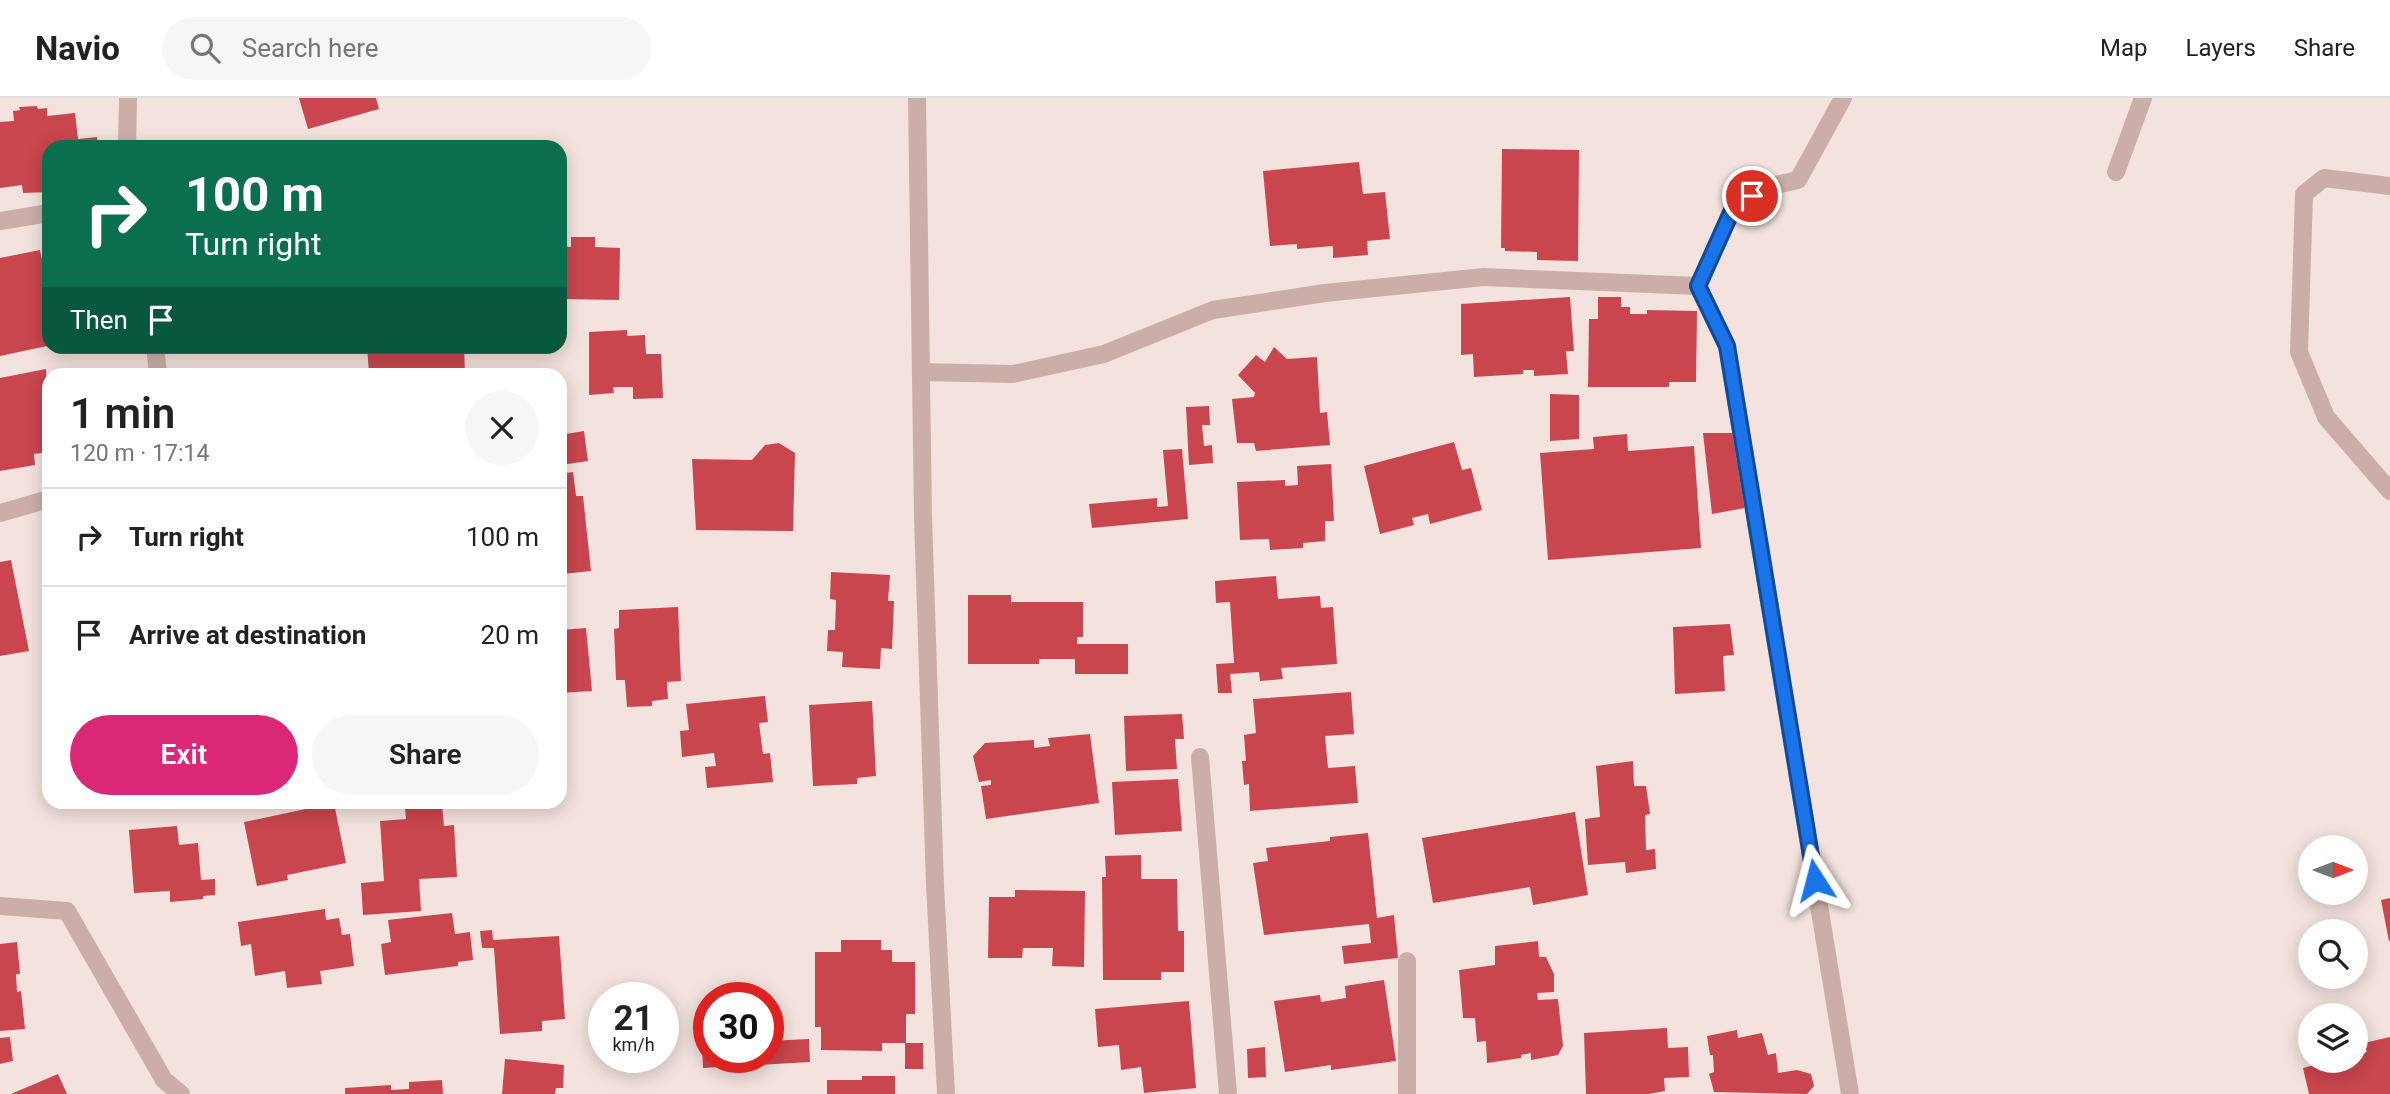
<!DOCTYPE html>
<meta charset="utf-8">
<style>
:root{--surface:#fff;--page:#f6f6f6;--text:#222;--muted:#767676;--line:#e0e0e0;--accent:#db2777}
body{margin:0;font-family:Roboto,sans-serif;background:var(--page);color:var(--text);height:100vh;display:flex;flex-direction:column;font-size:26px;white-space:nowrap}
*{box-sizing:border-box;margin:0}
p{font-size:23px;color:var(--muted)}
.icon{flex:none;width:38px;height:38px;fill:none;stroke:currentColor;stroke-width:2;stroke-linecap:round;stroke-linejoin:round}
.map{position:relative;flex:1;overflow:hidden}
.side{position:absolute;left:42px;top:270px;width:525px;height:441px;display:flex;flex-direction:column;background:var(--surface);border-radius:21px;box-shadow:0 4px 18px #0003}
.side>*{flex:none}
.guide{position:absolute;left:42px;top:42px;width:525px;height:214px;border-radius:21px;box-shadow:0 4px 18px #0003;background:#0b6e4f;color:#fff;overflow:hidden}
.needle{width:46px;rotate:90deg}
.controls{position:absolute;left:2298px;top:737px;display:grid;gap:14px}
.controls a{display:grid;place-items:center;width:70px;height:70px;border-radius:50%;background:var(--surface);box-shadow:0 4px 18px #0003;font-size:35px}
.speed{position:absolute;left:588px;top:884px;display:flex;gap:14px;font-size:35px;font-weight:700;text-align:center}
.speed>*{display:grid;place-content:center;width:91px;height:91px;border-radius:50%;background:var(--surface);box-shadow:0 4px 18px #0003;line-height:1}
.speed small{font-size:18px;font-weight:400}
.speed .limit{border:10px solid #d22;background:#fff;color:#111}
.pin{position:absolute;display:grid;place-items:center;width:60px;height:60px;color:#fff;margin:-30px;border:4px solid #fff;border-radius:50%;box-shadow:0 2px 7px #0007}
.me{position:absolute;width:77px;margin:-38px;rotate:351deg;stroke-linejoin:round;filter:drop-shadow(0 0 5px #0008)}
.turn{display:flex;align-items:center;gap:24px;height:147px;padding:0 28px;font-size:32px}
.turn .icon{width:91px;height:91px;stroke-width:2.5}
.turn b{display:block;font-size:49px;line-height:60px}
.then{display:flex;align-items:center;height:66px;padding:0 28px;background:#0003;gap:14px;font-size:26px}
.round{display:grid;place-items:center;flex:none;width:74px;height:74px;border-radius:37px;background:var(--page)}
.overview{display:flex;align-items:center;justify-content:space-between;height:119px;padding:0 28px}
h1{font-size:42px;font-weight:600;line-height:52px}
.primary-button{display:flex;gap:14px;margin-top:auto;padding:14px 28px}
.primary-button a{flex:1;height:80px;border-radius:42px;background:var(--accent);color:#fff;font-size:28px;font-weight:600;line-height:80px;text-align:center}
.primary-button a+a{background:var(--page);color:var(--text)}
ul{padding:0;list-style:none}
li{display:flex;align-items:center;gap:21px;height:98px;padding:0 28px;border-top:2px solid var(--line)}
li div{flex:1}
li b{display:block;font-size:26px}
li em{font-style:normal}
header{display:flex;align-items:center;gap:42px;box-sizing:border-box;height:98px;padding:0 35px;background:var(--surface);border-bottom:2px solid var(--line)}
header strong{font-size:33px}
nav{display:flex;gap:38px;margin-inline-start:auto;font-size:24px}
.search{width:490px;height:63px;background:var(--page);display:flex;align-items:center;gap:18px;box-sizing:border-box;padding:0 24px;border-radius:38px;color:var(--muted);font-size:26px}
.map>svg:first-child{display:block}
</style>
<header>
<strong>Navio</strong>
<div class="search"><svg class="icon" aria-label="search" viewBox="0 0 24 24"><circle cx="10" cy="10" r="6"/><path d="M15 15l6 6"/></svg>Search here</div>
<nav><a>Map</a><a>Layers</a><a>Share</a></nav>
</header>
<div class="map">
<svg width="2390" height="996" viewBox="0 0 2390 996">
<rect width="100%" height="100%" fill="#f3e2de"/>
<path fill="#ca464f" d="M299 0H376L379 11 308 31Z
M37 8 38 11 47 10V18L75 15 78 41 97 39 98 49H49V94L23 95 22 87 0 90V24L14 23 13 13 20 12 19 9Z
M1502 51 1579 52 1578 163 1537 162V154L1505 153V150H1501Z
M1359 64 1363 96 1385 94 1390 141 1367 143 1368 157 1333 160V148L1297 151V146L1270 148 1263 73Z
M571 139H595V149L620 150 619 202 560 201V148L571 149Z
M40 152 49 195V229L44 230 47 248 0 258V160Z
M1570 199 1574 253H1566L1568 276 1534 278V272H1523V276L1474 279 1473 256 1461 257V206Z
M1598 199H1621V209H1630V216H1647V212L1697 213 1696 284H1669V289H1588L1589 221H1598Z
M627 232V238L645 237 646 256H661L663 300 633 301V289H613L614 295 589 297V234Z
M367 248H464L465 276H369Z
M1274 249 1287 261 1317 259 1320 315 1327 314 1330 347 1256 353 1254 345H1237L1232 301 1254 299 1255 295 1238 277 1256 257 1265 264Z
M46 271 49 354 34 356 35 367 0 373V280Z
M1550 296 1579 297V341L1550 343Z
M1209 308 1210 327H1202L1204 348 1212 347 1213 365 1189 367 1186 309Z
M584 333 588 363 561 367 560 337Z
M1703 335H1737L1745 410 1712 416Z
M1627 336 1628 353 1694 348 1701 450 1548 462 1540 355 1594 351 1593 339Z
M1454 344 1462 372 1471 370 1482 412 1430 426 1428 416 1412 420 1414 427 1380 436 1364 368Z
M779 345 795 355 793 433 696 432 692 361 752 362 765 347Z
M1182 351 1188 421 1092 430 1089 406 1157 400V409L1168 408 1163 352Z
M1331 366 1334 423H1325V443L1303 445V450L1270 452 1269 441 1240 442 1237 384 1285 382V388L1298 387 1297 368Z
M573 374 576 398H583L591 473 563 476 566 502 560 503V376Z
M11 462 29 553 0 558V464Z
M831 474 890 477 888 503H894L892 551 881 550 880 571 842 569 843 554 827 553 828 532H835L836 502 830 501Z
M1276 478 1278 501 1320 498 1321 510 1333 509 1337 566 1281 570 1283 581 1260 583 1259 574 1230 576 1232 595H1218L1216 566 1234 565 1230 504 1216 505 1215 483Z
M968 497H1011V504H1083V539H1077V546H1128V576H1075V561H1039V566H968Z
M678 509 681 583 667 584 668 601 652 603V608L627 609 625 582H616L614 531 619 530V512Z
M1730 526 1734 557 1723 558 1725 593 1675 596 1673 529Z
M586 530 592 593 560 595V532Z
M1351 594 1354 636 1325 638 1328 670 1355 668 1358 705 1250 713 1249 686 1244 687 1242 663H1246L1244 637 1256 635 1253 601Z
M765 598 768 624 759 625 763 656 770 655 773 684 707 690 705 669 716 668 714 655 682 659 680 633 689 632 686 606Z
M872 603 876 678 857 680V686L813 688 809 607Z
M1182 616 1184 641H1175L1177 671 1126 673 1124 618Z
M1090 636 1099 705 986 721 981 688 991 687V682L979 684 973 658 985 645 1034 642V650L1050 648 1048 640Z
M1633 663 1634 688H1646L1650 716 1645 717 1646 752 1655 751 1656 771 1626 775 1625 764 1588 767 1585 721 1600 719 1596 668Z
M1178 681 1182 733 1115 737 1112 684Z
M334 705 346 765 287 777 288 782 257 788 244 724Z
M442 707 444 728 454 727 457 779 419 781 421 813 363 817 361 785 384 783 380 723 406 721 405 710Z
M1575 714 1588 797 1533 807 1530 789 1433 805 1422 740Z
M177 728 179 747 198 745 201 782 215 781V797L203 798V801L170 804V793L134 795 129 732Z
M1368 735 1377 820 1394 817 1398 860 1344 866 1342 848 1371 845 1369 826 1264 837 1253 765 1268 763 1266 750 1330 743V739Z
M1141 757V781H1177L1178 833H1184V874H1161V882H1103L1102 779H1106L1105 758Z
M1015 792 1085 793 1084 869 1052 868 1053 850H1023L1022 860H988L989 799H1015Z
M2390 800V843H2389L2381 802Z
M325 811 326 822 339 820 342 837 350 836 354 868 320 873 322 886 287 890 285 873 255 878 251 846 241 848 238 824Z
M452 815 455 836 470 834 473 862 458 864V868L385 877 381 846 391 844 388 822Z
M492 832 493 842 559 838 565 921 542 923V933L500 936 494 850H482L480 833Z
M841 842H881V852H892V864H915V916H906V945H923V971H905V945H882V953L821 952V929H815V854H841Z
M1538 843 1539 859H1546L1554 876V894L1537 895 1538 902 1558 901 1563 948 1558 957 1531 962V955L1521 957V960L1487 965 1486 943 1477 944 1475 920H1463L1459 872 1495 867V848Z
M17 844 20 876H16L17 894 21 893 25 931 0 933V846Z
M1384 882 1396 963 1331 972V967L1285 974 1274 903 1320 897 1321 904 1346 900 1345 888Z
M1189 903 1196 990 1144 995 1141 969 1121 972 1119 947 1098 949 1095 911Z
M1667 930 1668 950 1688 949 1689 979 1664 980 1665 993 1648 996H1586L1584 935Z
M1737 932 1738 940 1762 935 1768 957 1776 955 1778 975 1797 972 1811 976 1814 988 1807 996 1714 994 1709 976 1714 974 1713 957H1710L1707 938Z
M10 939 13 963 0 966V940Z
M2390 939V996H2309L2303 970 2333 962H2356V957L2367 954 2364 945Z
M809 941 810 964 703 970 702 947 709 946V959H768V943Z
M1265 949 1266 979 1248 980 1247 951Z
M505 961 564 967 563 990H556L555 996H502Z
M58 976 67 996H11Z
M862 978H895V996H827V982H862Z
M442 982 443 996H345V990L391 987V992L409 991V984Z"/>
<g fill="none" stroke-linecap="round" stroke-linejoin="round">
<path stroke="#ccaea9" stroke-width="18" d="M2116 74 2143 0"/>
<path stroke="#ccaea9" stroke-width="18" d="M917 0 923 419 935 787 946 996
M1843 0 1798 82 1771 88 1734 108 1698 188 1727 248 1850 996
M127 49 128 0
M2390 88 2324 80 2304 96 2299 254 2326 319 2390 393
M0 123 49 115
M155 248 158 276
M921 274 1013 276 1104 256 1213 212 1325 195 1484 179 1698 188
M0 415 49 401
M1200 659 1228 996
M0 808 67 813 164 982 181 996
M1407 996V863"/>
</g>
<g fill="none" stroke-linecap="round" stroke-linejoin="round">
<defs>
<path id="route" d="M1752 98 1734 108 1698 188 1727 248 1815 782"/>
</defs>
<use href="#route" stroke="#114b97" stroke-width="18"/>
<use href="#route" stroke="#1a73e8" stroke-width="12"/>
</g>
</svg>
<div class="controls">
<a><svg class="needle" viewBox="-14 -14 28 28"><path d="M0-13l5 13h-10z" fill="#e53935"/><path d="M0 13l5-13h-10z" fill="#767676"/></svg></a>
<a><svg class="icon" aria-label="search" viewBox="0 0 24 24"><circle cx="10" cy="10" r="6"/><path d="M15 15l6 6"/></svg></a>
<a><svg class="icon" aria-label="layers" viewBox="0 0 24 24"><path d="M12 4l9 5-9 5-9-5zM3 14l9 5 9-5"/></svg></a>
</div>
<div class="speed"><div>21<small>km/h</small></div><div class="limit">30</div></div>
<div class="pin" style="left:1752px;top:98px;background:#d93025"><svg class="icon" aria-label="arrive" viewBox="0 0 24 24"><path d="M6 21V4h12l-3 4 3 4H6"/></svg></div>
<svg class="me" style="left:1815px;top:782px" viewBox="-20 -20 40 40"><path d="M0-17L14 15 0 8-14 15z" fill="#1a73e8" stroke="#fff" stroke-width="4"/></svg>
<div class="guide">
<div class="turn"><svg class="icon" aria-label="right" viewBox="0 0 24 24"><path d="M7 20v-9h11M14 6l5 5-5 5"/></svg><div><b>100 m</b>Turn right</div></div>
<div class="then">Then<svg class="icon" aria-label="arrive" viewBox="0 0 24 24"><path d="M6 21V4h12l-3 4 3 4H6"/></svg></div>
</div>
<section class="side">
<div class="overview"><div><h1>1 min</h1><p>120 m · 17:14</p></div><a class="round"><svg class="icon" aria-label="close" viewBox="0 0 24 24"><path d="M6 6l12 12M18 6L6 18"/></svg></a></div>
<ul>
<li><svg class="icon" aria-label="right" viewBox="0 0 24 24"><path d="M7 20v-9h11M14 6l5 5-5 5"/></svg><div><b>Turn right</b></div><em>100 m</em></li>
<li><svg class="icon" aria-label="arrive" viewBox="0 0 24 24"><path d="M6 21V4h12l-3 4 3 4H6"/></svg><div><b>Arrive at destination</b></div><em>20 m</em></li>
</ul>
<div class="primary-button"><a>Exit</a><a>Share</a></div>
</section>
</div>
